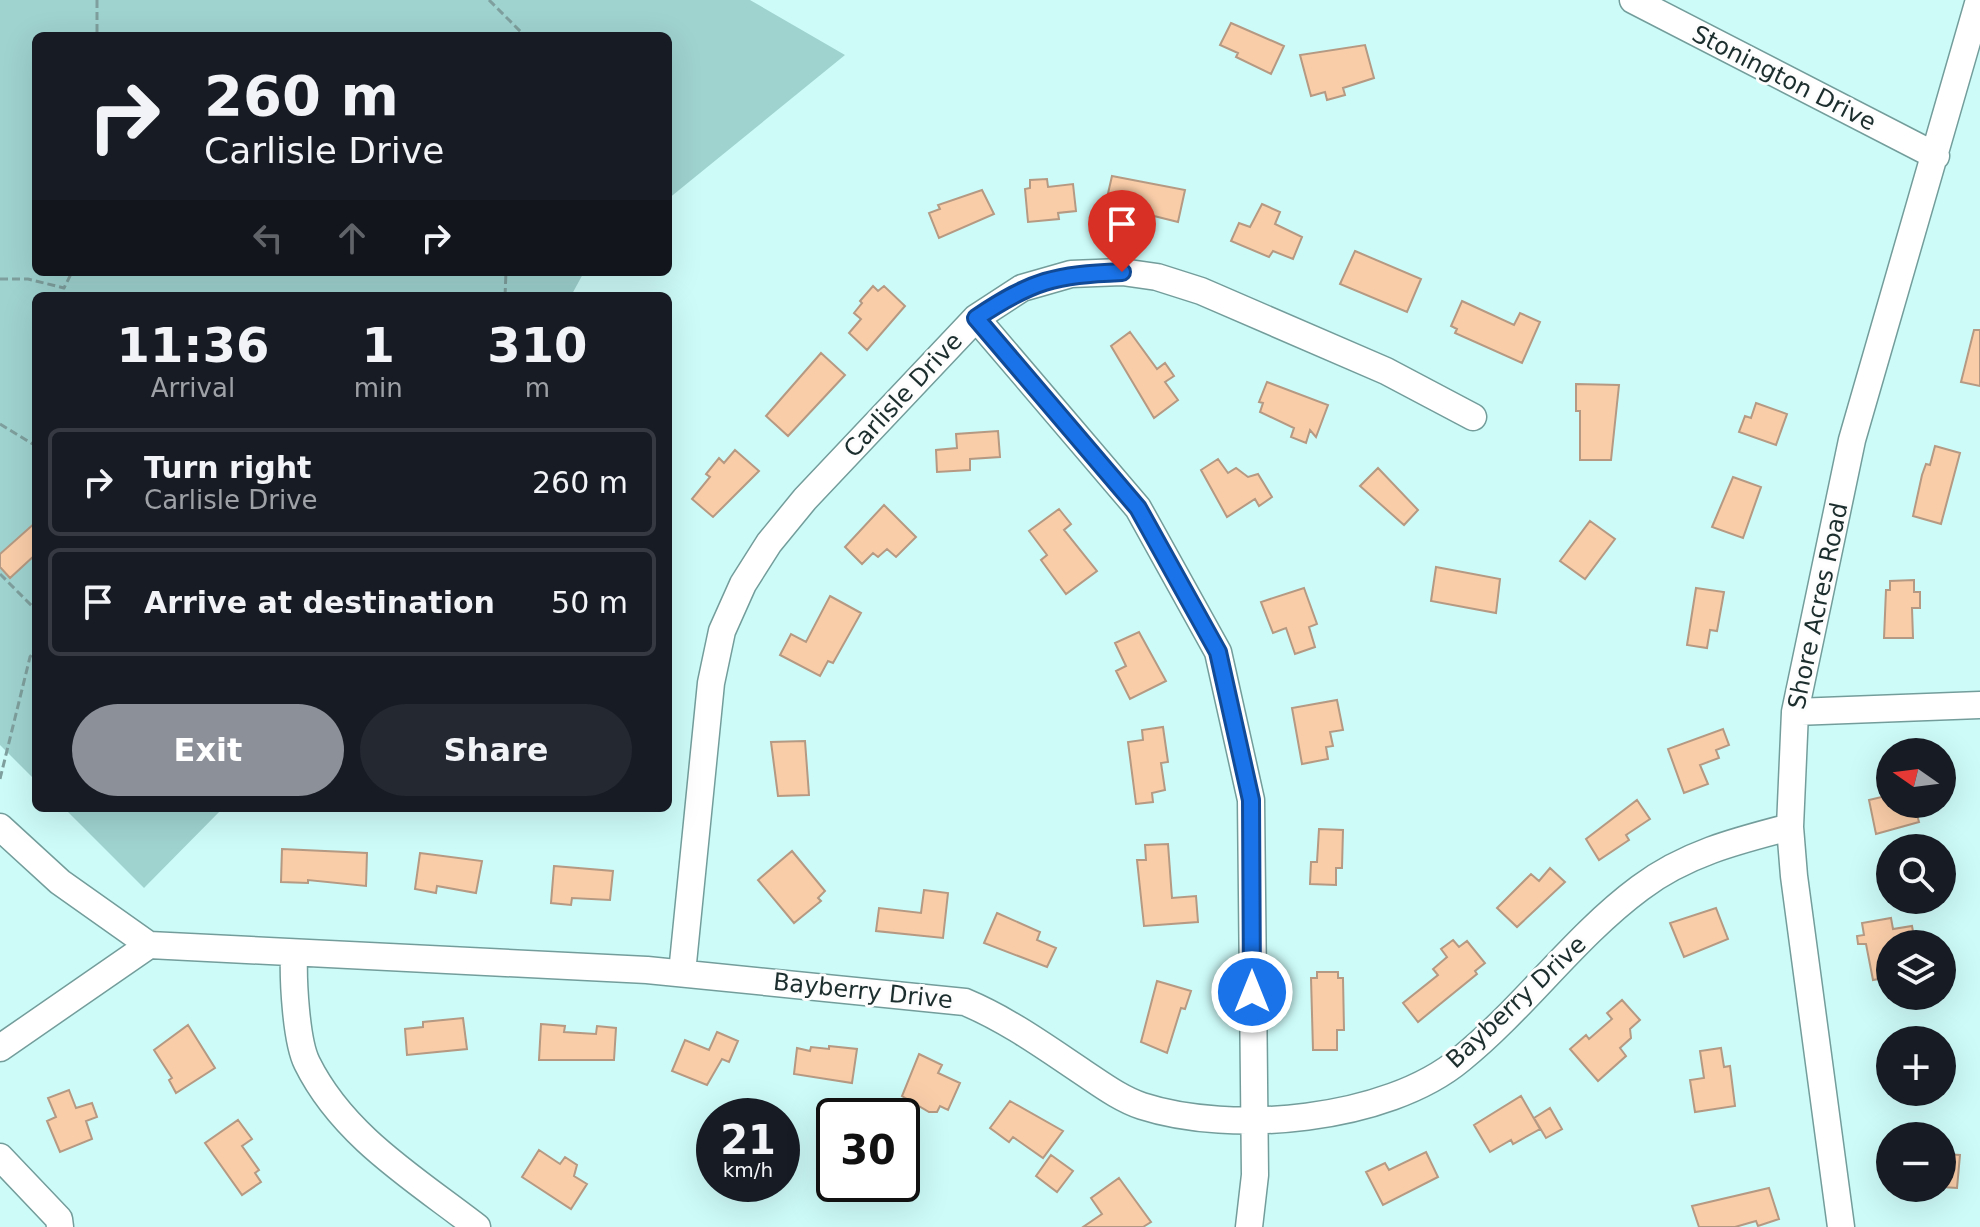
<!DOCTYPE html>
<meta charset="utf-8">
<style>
:root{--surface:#171b24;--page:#242831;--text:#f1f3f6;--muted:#9ea1a6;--line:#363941;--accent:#8c9099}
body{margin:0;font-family:"DejaVu Sans",sans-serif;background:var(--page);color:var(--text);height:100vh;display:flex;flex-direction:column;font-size:30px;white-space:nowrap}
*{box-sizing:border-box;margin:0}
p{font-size:26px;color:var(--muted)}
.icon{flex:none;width:44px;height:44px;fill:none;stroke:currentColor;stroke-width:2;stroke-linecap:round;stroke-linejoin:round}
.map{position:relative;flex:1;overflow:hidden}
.sheet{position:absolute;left:32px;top:292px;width:640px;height:520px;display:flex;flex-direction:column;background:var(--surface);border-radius:12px;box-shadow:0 8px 32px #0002}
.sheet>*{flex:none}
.guide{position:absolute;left:32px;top:32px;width:640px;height:244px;border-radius:12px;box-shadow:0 8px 32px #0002;background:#171b24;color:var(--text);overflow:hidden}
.needle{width:52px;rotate:284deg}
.tools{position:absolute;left:1876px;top:738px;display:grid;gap:16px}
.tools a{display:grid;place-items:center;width:80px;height:80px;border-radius:50%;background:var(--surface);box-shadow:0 8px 32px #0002;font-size:40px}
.speed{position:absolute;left:696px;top:1098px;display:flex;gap:16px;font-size:40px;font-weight:700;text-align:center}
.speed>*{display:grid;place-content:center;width:104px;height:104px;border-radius:50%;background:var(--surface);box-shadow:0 8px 32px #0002;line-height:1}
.speed small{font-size:20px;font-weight:400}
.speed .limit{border:4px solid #111;border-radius:12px;background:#fff;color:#111}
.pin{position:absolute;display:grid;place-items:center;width:68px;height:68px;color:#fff;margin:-82px -34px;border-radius:50% 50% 50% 0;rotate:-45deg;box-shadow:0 0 8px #0007}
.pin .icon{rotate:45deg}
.me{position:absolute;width:88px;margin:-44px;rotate:0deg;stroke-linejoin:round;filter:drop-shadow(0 0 6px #0008)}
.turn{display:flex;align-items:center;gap:28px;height:168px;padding:0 40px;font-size:36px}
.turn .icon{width:104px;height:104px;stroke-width:2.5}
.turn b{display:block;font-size:56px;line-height:68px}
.lanes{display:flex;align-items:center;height:76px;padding:0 40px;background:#0003;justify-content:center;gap:40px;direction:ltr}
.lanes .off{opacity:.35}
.eta{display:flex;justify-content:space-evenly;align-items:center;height:136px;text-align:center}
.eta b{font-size:48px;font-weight:700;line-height:56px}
.primary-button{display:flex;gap:16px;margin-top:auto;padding:16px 40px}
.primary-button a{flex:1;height:92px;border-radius:48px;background:var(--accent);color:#fff;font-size:32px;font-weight:700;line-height:92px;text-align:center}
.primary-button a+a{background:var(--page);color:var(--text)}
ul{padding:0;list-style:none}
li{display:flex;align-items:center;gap:24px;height:108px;margin:0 16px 12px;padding:0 24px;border:4px solid var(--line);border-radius:12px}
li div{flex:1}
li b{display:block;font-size:30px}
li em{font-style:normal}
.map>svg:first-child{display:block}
</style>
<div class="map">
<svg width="1980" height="1227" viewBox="0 0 1980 1227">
<rect width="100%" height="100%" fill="#cdfbf8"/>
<path fill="#9fd3d0" d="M0 0H750L845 55 668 199V36H36V272H584L571 296H36V781L0 745Z
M64 808H223L144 888Z"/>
<path fill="#f9cda8" stroke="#b59982" stroke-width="2" d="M1231 23 1284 46 1271 74 1236 57 1238 53 1220 45Z
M1365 45 1374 78 1343 88 1345 95 1327 100 1325 92 1311 96 1300 55Z
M1112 176 1185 190 1178 222 1134 211 1133 217 1104 211Z
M1047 179 1048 187 1073 184 1076 211 1058 213 1059 219 1028 222 1025 189 1030 188V180Z
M982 190 994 214 939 238 929 213 940 209 938 205Z
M1262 204 1280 212 1275 224 1302 237 1293 259 1273 251 1269 257 1231 241 1239 223 1250 227Z
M1355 251 1421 279 1407 312 1340 284Z
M873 286 878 291 884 286 905 306 867 350 849 333 861 319 854 313 862 303 860 301Z
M1462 301 1514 325 1520 313 1540 322 1522 363 1455 333 1457 329 1451 326Z
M1974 330H1980V386L1961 382Z
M1130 332 1157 369 1165 363 1174 376 1165 382 1178 400 1154 418 1111 346Z
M821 353 845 375 788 436 766 416Z
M1267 382 1328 405 1316 437 1310 430 1306 443 1291 437 1294 428 1260 412 1263 403 1259 402Z
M1576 384 1619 385 1611 460H1580V411H1576Z
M1756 403 1787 414 1776 445 1739 432 1745 416 1751 418Z
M998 431 1000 457 970 459V470L937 472 936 450 957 448 956 434Z
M1935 446 1960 453 1941 524 1913 516 1922 475 1926 464 1930 465Z
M735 450 759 471 713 517 692 499 710 477 706 474 719 458 724 463Z
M1218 459 1228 473 1236 468 1248 477 1258 474 1272 497 1259 506 1255 499 1227 517 1201 470Z
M1378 468 1418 510 1404 525 1360 486Z
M1733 477 1761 487 1743 538 1712 527Z
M884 505 916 537 896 557 887 549 878 557 873 553 862 564 845 547Z
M1059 509 1071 524 1064 530 1097 571 1066 594 1041 560 1047 555 1029 531Z
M1590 521 1615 539 1585 579 1560 561Z
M36 522V554L10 578 0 567V554Z
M1436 567 1500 579 1496 613 1431 601Z
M1914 580V592H1920V608H1912L1913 638H1884L1886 590H1890V581Z
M1304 588 1317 624 1309 627 1315 647 1295 654 1286 628 1273 633 1261 602Z
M1696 588 1724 592 1717 631 1710 630 1707 648 1687 645Z
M830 596 861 613 833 663 828 661 820 676 780 655 791 634 806 642Z
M1139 632 1166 681 1130 699 1116 671 1126 666 1115 643Z
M1337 700 1343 730 1330 732 1333 746 1326 747 1328 759 1302 764 1292 708Z
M1163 727 1168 762 1161 763 1165 790 1152 793 1153 802 1136 804 1128 742 1143 740 1142 730Z
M1723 729 1729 745 1716 750 1719 758 1700 765 1708 784 1684 793 1668 749Z
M805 741 809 795 778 796 771 742Z
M1890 795V804H1914L1919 822 1876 834 1869 800Z
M1637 800 1650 819 1626 835 1629 840 1599 860 1586 839Z
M1319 829 1343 830 1342 868H1336V885L1310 884 1311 862H1317Z
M1168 844 1172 898 1196 896 1198 922 1144 926 1137 860H1146L1145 845Z
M282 849 367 853 366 886 308 880V883L281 882Z
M792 851 825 891 818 898 821 901 794 923 758 880Z
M420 853 482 861 476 893 437 886 436 893 415 889Z
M554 866 613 871 610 900 572 898 571 905 551 903Z
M1550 868 1565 882 1517 927 1497 908 1531 874 1539 881Z
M924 890 948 893 943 938 876 931 879 908 921 913Z
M1716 908 1728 939 1684 957 1670 923Z
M997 913 1040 932 1037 940 1056 948 1047 967 984 943Z
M1891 918 1893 929 1912 926 1915 942 1890 944V977L1873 980 1866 944H1858L1857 936 1864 935 1862 923Z
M1453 940 1459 947 1467 941 1485 963 1475 971 1477 974 1418 1022 1403 1003 1438 975 1433 969 1447 957 1441 949Z
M1317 972H1338V978H1343L1344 1030H1337V1050H1313L1311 978H1317Z
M1157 981 1191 991 1185 1009 1181 1008 1167 1053 1141 1042Z
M1622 1000 1640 1020 1630 1029 1631 1038 1620 1048 1626 1056 1598 1081 1570 1049 1586 1035 1589 1039 1612 1019 1607 1013Z
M463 1018 467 1049 407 1055 405 1029 423 1027V1022Z
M541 1024 565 1026 564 1032 596 1034 597 1026 616 1028 614 1060H539Z
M188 1025 215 1068 176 1093 169 1080 172 1078 154 1050Z
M717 1032 738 1041 729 1062 722 1059 707 1085 672 1071 685 1040 709 1050Z
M829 1046 857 1049 852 1083 794 1074 797 1048 810 1051 811 1047 829 1049Z
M1721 1048 1724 1067 1730 1066 1735 1106 1695 1112 1690 1080 1704 1078 1700 1051Z
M919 1054 942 1065 938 1073 960 1083 948 1110 940 1106 937 1112H929L902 1096Z
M69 1090 76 1108 92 1103 97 1117 86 1121 92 1139 60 1152 47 1121 56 1117 48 1098Z
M1521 1096 1540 1129 1513 1144 1511 1140 1490 1152 1474 1125Z
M1010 1101 1063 1131 1043 1158 1013 1137 1009 1142 990 1128Z
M1550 1108 1562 1129 1546 1138 1534 1118Z
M238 1120 252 1139 242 1146 259 1170 255 1173 261 1182 242 1195 205 1143Z
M539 1150 560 1164 565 1157 577 1165 574 1176 587 1184 571 1209 522 1177Z
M1426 1152 1438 1177 1383 1205 1366 1172 1385 1163 1389 1170Z
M1942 1154 1960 1155 1957 1188 1942 1187Z
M1051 1155 1073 1171 1057 1192 1036 1176Z
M1119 1178 1151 1222 1143 1227H1083L1102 1214 1091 1198Z
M1769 1188 1779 1219 1758 1226 1756 1221 1735 1227H1699L1692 1206Z"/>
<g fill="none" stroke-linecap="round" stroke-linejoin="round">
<defs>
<path id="minor" d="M1633 0 1936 156
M976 318 1138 508 1218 652 1251 800 1255 1175 1249 1227
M1795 712 1980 705
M0 827 60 882 149 945
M294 955C293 980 296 1041 307 1063 343 1136 415 1179 477 1227
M682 973 711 683 722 631 743 584 769 543 805 499 976 318 1022 288 1071 274 1122 272 1157 277 1201 291 1386 371 1473 417
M0 1048 149 945 647 970 965 1002C1008 1020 1045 1047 1084 1073 1102 1085 1121 1099 1142 1106 1231 1135 1387 1121 1461 1059 1525 1007 1574 937 1640 888 1685 854 1736 841 1790 827
M0 1157 59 1219 60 1227
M1841 1227 1794 876 1790 827 1795 712 1852 440 1979 0"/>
</defs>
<use href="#minor" stroke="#739d9b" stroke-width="29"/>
<path stroke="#7e9f9d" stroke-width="3" stroke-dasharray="8 4" stroke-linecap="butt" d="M97 0V36
M489 0 525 36
M0 279H28L64 288 72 272
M505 296 506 272
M0 424 36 446
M0 574 36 610
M0 779 30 657 36 649"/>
<use href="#minor" stroke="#fff" stroke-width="26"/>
</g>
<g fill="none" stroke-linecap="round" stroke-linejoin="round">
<defs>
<path id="route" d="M1122 272C1054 275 1033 280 976 318L1138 508 1218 652 1251 800 1252 992"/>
</defs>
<use href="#route" stroke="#114b97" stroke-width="20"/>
<use href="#route" stroke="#1a73e8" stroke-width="14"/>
</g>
<g text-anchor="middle" stroke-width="6" stroke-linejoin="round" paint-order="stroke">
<g font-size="24" fill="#1c2e2d" stroke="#fdfdfd">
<text transform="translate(1784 78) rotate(27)" y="8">Stonington Drive</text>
<text transform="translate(903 395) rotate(-47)" y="8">Carlisle Drive</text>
<text transform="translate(1818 606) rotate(-78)" y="8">Shore Acres Road</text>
<text transform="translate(863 991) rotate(6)" y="8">Bayberry Drive</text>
<text transform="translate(1516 1002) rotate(-43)" y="8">Bayberry Drive</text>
</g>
</g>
</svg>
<div class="tools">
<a><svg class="needle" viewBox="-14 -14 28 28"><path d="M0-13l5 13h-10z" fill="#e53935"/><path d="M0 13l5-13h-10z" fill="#9ea1a6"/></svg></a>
<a><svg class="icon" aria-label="search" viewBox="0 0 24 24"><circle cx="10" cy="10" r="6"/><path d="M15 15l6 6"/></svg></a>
<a><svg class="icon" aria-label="layers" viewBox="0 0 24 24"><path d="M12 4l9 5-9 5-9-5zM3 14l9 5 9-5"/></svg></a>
<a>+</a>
<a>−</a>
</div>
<div class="speed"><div>21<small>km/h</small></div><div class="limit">30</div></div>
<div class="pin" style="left:1122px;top:272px;background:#d93025"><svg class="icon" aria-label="arrive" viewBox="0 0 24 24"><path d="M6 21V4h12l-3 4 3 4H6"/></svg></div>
<svg class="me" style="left:1252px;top:992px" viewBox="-20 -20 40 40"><circle r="17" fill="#1a73e8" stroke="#fff" stroke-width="3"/><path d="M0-11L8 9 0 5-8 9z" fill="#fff"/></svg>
<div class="guide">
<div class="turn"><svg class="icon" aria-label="right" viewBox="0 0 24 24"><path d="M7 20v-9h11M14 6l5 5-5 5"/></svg><div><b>260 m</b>Carlisle Drive</div></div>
<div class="lanes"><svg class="icon off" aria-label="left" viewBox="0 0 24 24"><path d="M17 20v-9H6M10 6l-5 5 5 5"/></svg><svg class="icon off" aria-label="ahead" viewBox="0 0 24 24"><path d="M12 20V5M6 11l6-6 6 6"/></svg><svg class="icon" aria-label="right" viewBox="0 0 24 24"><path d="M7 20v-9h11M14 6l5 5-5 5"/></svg></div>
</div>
<section class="sheet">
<div class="eta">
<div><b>11:36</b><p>Arrival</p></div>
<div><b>1</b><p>min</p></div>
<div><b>310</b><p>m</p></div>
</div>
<ul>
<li><svg class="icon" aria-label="right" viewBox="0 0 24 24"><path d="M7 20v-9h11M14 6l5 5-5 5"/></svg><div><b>Turn right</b><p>Carlisle Drive</p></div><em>260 m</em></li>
<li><svg class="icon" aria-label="arrive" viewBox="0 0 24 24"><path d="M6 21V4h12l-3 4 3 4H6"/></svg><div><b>Arrive at destination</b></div><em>50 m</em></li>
</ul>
<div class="primary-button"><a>Exit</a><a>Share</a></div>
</section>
</div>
